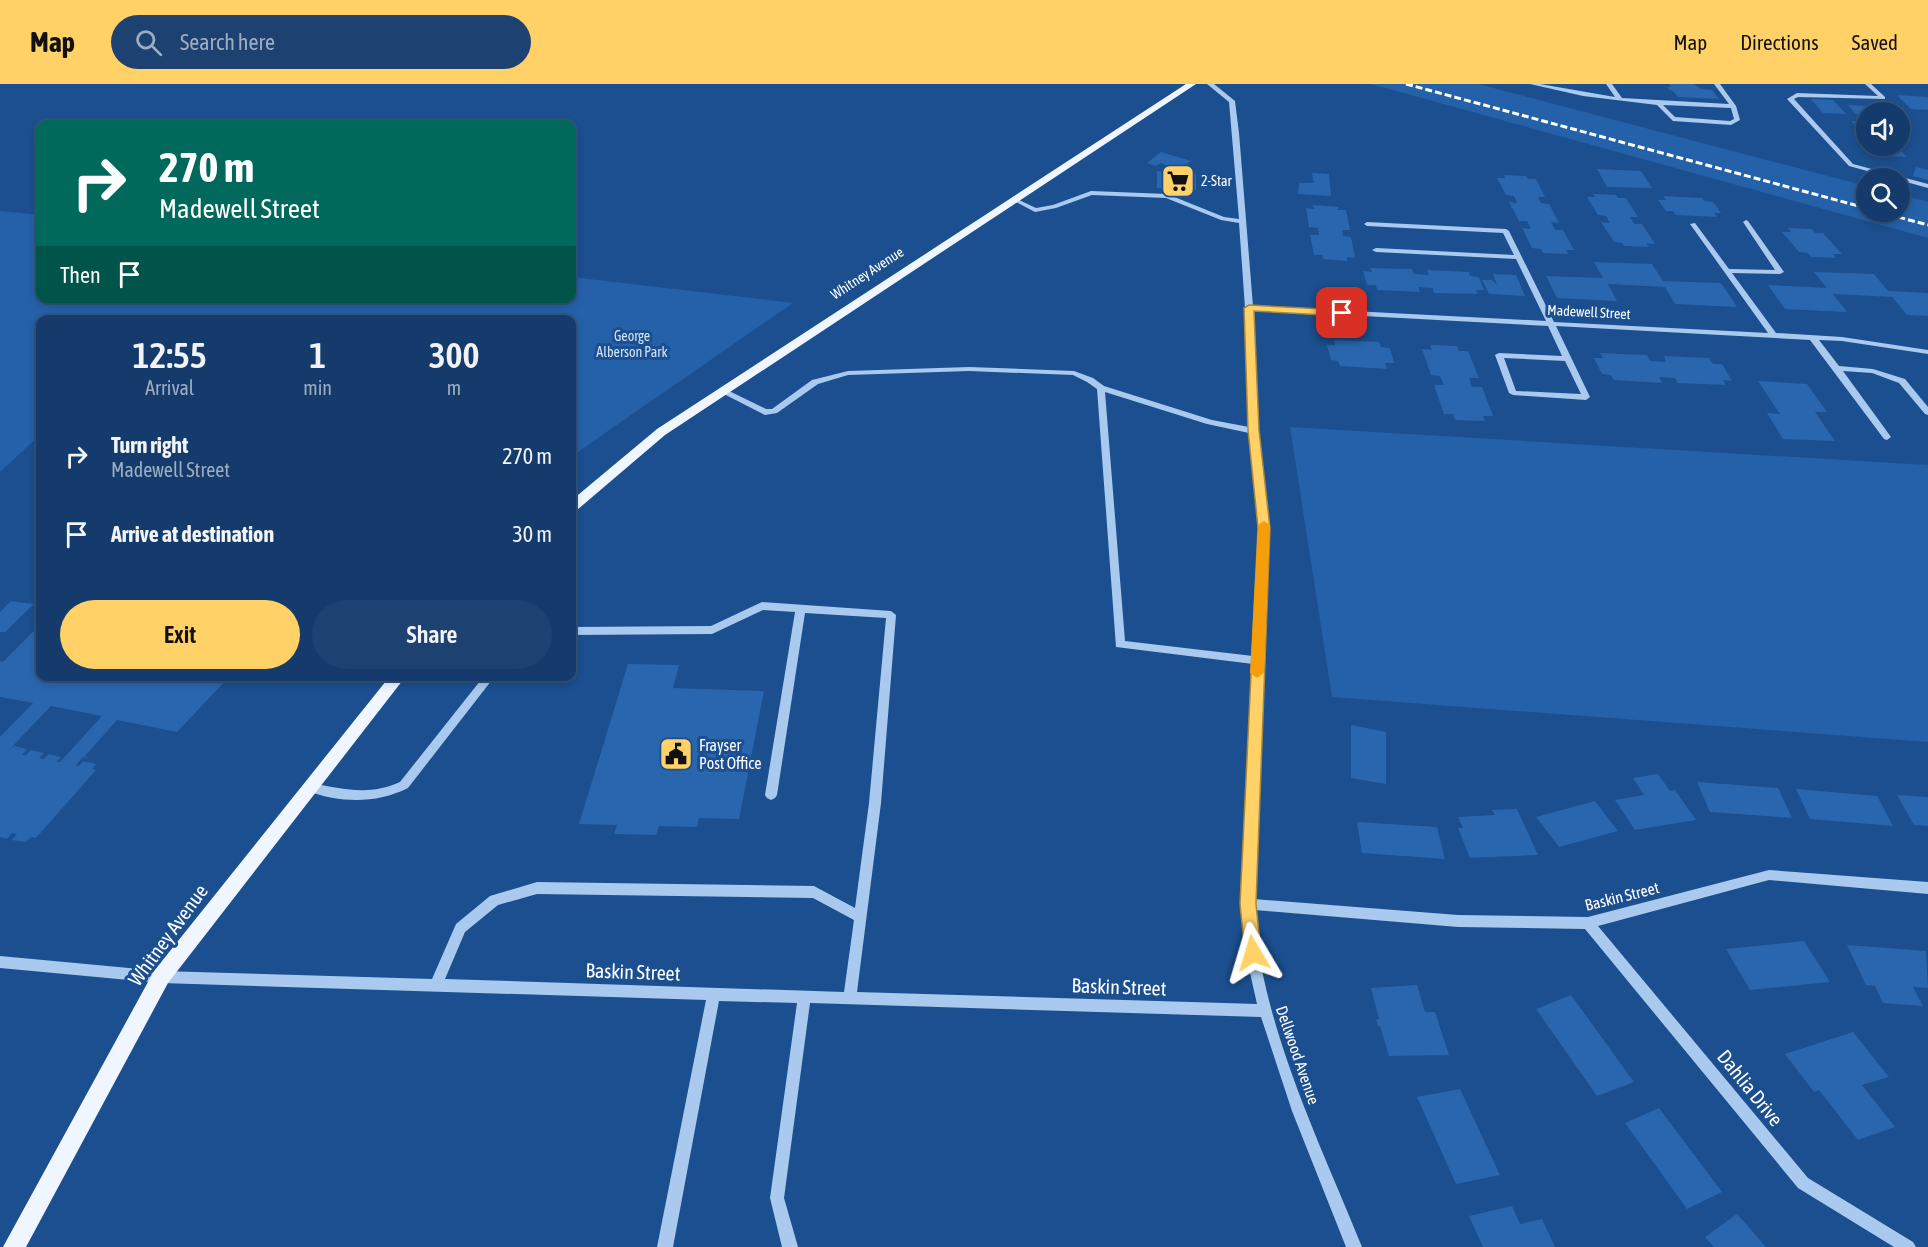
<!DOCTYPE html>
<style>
:root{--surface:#143b6b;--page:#1d4271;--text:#f1f3f6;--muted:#9dadc1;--line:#33557e;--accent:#ffd166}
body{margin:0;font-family:"Asap Condensed",sans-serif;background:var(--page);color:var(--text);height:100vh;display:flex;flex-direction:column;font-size:22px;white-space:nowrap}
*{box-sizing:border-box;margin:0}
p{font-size:20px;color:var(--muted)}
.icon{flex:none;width:33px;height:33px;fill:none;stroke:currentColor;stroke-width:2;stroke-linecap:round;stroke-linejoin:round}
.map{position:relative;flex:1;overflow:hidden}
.side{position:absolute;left:36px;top:231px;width:540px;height:366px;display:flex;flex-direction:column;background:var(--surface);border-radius:12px;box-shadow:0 3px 9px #0003,0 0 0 2px var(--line)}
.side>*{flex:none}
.hud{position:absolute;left:36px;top:36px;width:540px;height:183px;border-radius:12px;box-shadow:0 3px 9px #0003,0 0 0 2px var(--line);background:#00695c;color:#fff;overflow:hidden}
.buttons{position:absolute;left:1856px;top:18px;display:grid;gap:12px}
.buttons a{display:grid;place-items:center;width:54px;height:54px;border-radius:50%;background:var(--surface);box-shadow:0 3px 9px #0003,0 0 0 2px var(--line);font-size:30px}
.pin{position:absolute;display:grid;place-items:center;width:51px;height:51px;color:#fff;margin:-26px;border-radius:12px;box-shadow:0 3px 9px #0006}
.me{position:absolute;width:66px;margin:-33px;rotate:353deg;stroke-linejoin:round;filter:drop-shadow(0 0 4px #0008)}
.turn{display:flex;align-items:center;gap:21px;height:126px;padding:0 24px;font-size:27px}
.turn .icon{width:78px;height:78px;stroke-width:2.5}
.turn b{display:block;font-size:42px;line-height:51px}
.then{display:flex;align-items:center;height:57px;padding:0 24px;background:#0003;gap:12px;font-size:22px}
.eta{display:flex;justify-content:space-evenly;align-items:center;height:102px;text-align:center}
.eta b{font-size:36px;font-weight:600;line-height:42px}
.primary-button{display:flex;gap:12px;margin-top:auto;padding:12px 24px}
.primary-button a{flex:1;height:69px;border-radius:36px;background:var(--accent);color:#111;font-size:24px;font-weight:600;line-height:69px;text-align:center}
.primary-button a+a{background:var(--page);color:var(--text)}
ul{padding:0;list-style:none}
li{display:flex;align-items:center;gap:18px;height:78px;padding:0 24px}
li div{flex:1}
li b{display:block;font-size:22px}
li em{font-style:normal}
header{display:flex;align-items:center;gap:36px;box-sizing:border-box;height:84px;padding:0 30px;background:var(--accent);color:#111}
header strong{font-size:28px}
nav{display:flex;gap:33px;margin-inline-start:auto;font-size:21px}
.search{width:420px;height:54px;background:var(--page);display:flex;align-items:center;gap:15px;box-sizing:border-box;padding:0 21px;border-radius:33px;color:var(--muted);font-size:22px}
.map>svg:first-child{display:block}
</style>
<header>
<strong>Map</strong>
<div class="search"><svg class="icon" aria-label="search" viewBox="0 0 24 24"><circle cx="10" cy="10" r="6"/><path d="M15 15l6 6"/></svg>Search here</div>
<nav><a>Map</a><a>Directions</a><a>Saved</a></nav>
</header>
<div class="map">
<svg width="1928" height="1163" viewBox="0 0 1928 1163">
<rect width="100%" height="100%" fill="#1b4f8f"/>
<path fill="#2461a8" d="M1371 0H1478L1866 102V128H1899V110L1928 118V154Z
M0 127 40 131V214H572V193L793 219 572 372V236H40V351L0 388Z
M1290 343 1928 381V658L1332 613Z"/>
<path fill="#2a66ad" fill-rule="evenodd" d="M1669 0H1694L1701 5 1712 6 1719 15 1678 13 1673 7 1669 6 1667 3H1671Z
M1897 11 1928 13V26L1911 25Z
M1811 15 1833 16 1846 30 1823 29Z
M1848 21 1887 23 1892 28 1856 30Z
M1851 37 1866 38V54Z
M1873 62H1896L1907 73 1883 72Z
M1161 68 1191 77 1177 87 1161 79 1156 82 1147 79Z
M1916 83 1928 86V96L1913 92Z
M1597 85 1641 87 1652 104 1607 103Z
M1157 87 1196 90V106L1157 104Z
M1312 89 1329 90 1331 112 1298 110 1299 99H1314Z
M1504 91 1526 92 1528 95H1536L1545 113H1538L1541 119 1549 120 1559 139 1551 138 1555 146H1563L1574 166H1566L1568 170 1543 169 1541 165 1532 164 1522 144 1531 145 1527 137H1519L1509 118 1517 119 1514 112 1506 111 1497 94H1505Z
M1593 110 1616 111 1618 114H1626L1638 133H1630L1634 140H1642L1655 160 1646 159 1649 163 1624 162 1622 159 1614 158 1601 138 1610 139 1606 132 1598 131 1587 113H1595Z
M1663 112 1702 114 1705 117 1713 118 1721 129H1714L1717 133 1676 131 1673 127H1666L1658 116H1666Z
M1313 121 1338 123V126H1346L1350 146H1342L1343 152 1351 153 1355 174 1347 173V177L1323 175 1322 171H1314L1310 151H1319L1318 144 1309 143 1306 124 1314 125Z
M1788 144 1812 145 1815 149H1823L1842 170H1833L1836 174 1811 173 1808 169 1799 168 1782 148H1791Z
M1594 178 1652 180 1663 197 1721 199 1737 223 1675 220 1665 203 1608 200 1617 217 1557 214 1546 192 1603 194Z
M1370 184 1412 185 1414 190 1429 191 1427 186 1469 188 1470 192 1479 193 1484 206H1476L1478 210 1434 209 1433 204 1418 203 1420 208 1377 206 1376 201H1367L1363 187 1372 188Z
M1814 188 1874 190 1888 207 1928 209V232L1907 231 1892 213 1833 210 1847 228 1785 225 1768 201 1827 204Z
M1493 190 1516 191 1525 212 1489 210 1482 196H1492L1497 201Z
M1334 256 1379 258 1381 263 1390 264 1394 279H1385L1387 285 1340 282 1338 277 1331 276 1327 261H1335Z
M1430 261 1457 262 1459 267H1468L1479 294H1469L1472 303H1482L1493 332H1483L1485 337 1455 336 1453 330H1444L1434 301H1444L1440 292 1431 291 1422 265 1432 266Z
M1600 269 1647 271 1650 277 1666 278 1664 272 1709 274 1713 280H1722L1732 297 1723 296 1726 301 1678 299 1675 294 1659 293 1662 299 1614 296 1611 291 1602 290 1594 274H1603Z
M1758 297 1807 300 1827 328H1815L1835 357 1783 355 1767 329 1780 330Z
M11 517 34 520 5 548H0V528Z
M40 541V592H138L153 596 157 592H230L177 648 117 636 85 672 89 675 83 673 76 681 79 682 83 677 96 680 92 685 96 686 36 754 31 753 26 758 12 756 17 750 12 749 7 755 0 753V653L33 619 0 613V577L3 578ZM51 622 102 632 60 678H56L61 673 48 670 44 675 39 674 44 669 31 666 26 671H22L27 665 14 662 8 667Z
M628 580 679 581 673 604 764 607 739 735 699 734 697 743 659 742 656 751 614 750 617 741 579 740Z
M1351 641 1386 648V700L1351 694Z
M1658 690 1670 707 1675 706 1696 736 1635 746 1615 716 1644 711 1633 694Z
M1697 698 1778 704 1792 734 1710 728Z
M1796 705 1877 712 1893 742 1810 735Z
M1897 711 1928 713V742L1914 741Z
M1595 717 1618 747 1559 763 1536 733Z
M1517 725 1538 771 1470 774 1458 744H1463L1458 733 1495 731 1492 726Z
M1357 738 1437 743 1445 775 1362 769Z
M1804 857 1830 898 1750 906 1726 865Z
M1847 861 1926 867 1928 904 1913 903 1923 922 1883 919 1875 902 1866 901Z
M1417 901 1425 928H1435L1449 971 1389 972 1380 942H1378L1376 935H1379L1371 904Z
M1571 911 1634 998 1597 1012 1536 925Z
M1853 948 1889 993 1862 1001 1895 1043 1858 1056 1819 1006 1814 1008 1785 970Z
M1460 1005 1500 1091 1456 1100 1417 1013Z
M1659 1024 1722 1108 1687 1125 1625 1039Z
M1512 1122 1520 1140 1542 1135 1555 1163H1483L1469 1132Z
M1737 1130 1766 1163H1714L1705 1153Z"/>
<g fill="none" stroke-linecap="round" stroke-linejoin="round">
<path fill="#a9c9ee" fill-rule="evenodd" d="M1207 0H1214L1235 17 1239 49 1253 222 1546 237 1516 175 1376 168 1372 166 1376 164 1514 171 1503 149 1367 142 1364 140 1367 138 1506 145 1509 147 1554 238 1768 249 1690 140 1695 139 1729 185 1775 186 1743 138 1746 136 1748 137 1784 188 1780 190 1732 189 1776 249 1842 253 1928 266V270L1842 257 1819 256 1839 282 1873 285 1905 295 1928 323V331L1925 330 1899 299 1872 289 1843 287 1891 353 1887 356 1884 355 1810 256 1556 242 1590 313 1586 316 1513 311 1509 309 1495 271 1499 269 1562 272 1548 242 1253 226 1257 347 1269 444 1254 815 1458 831 1588 833 1769 786 1928 798V810L1769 796 1598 842 1808 1094 1913 1158 1916 1163H1894L1798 1104 1585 845 1458 843 1255 826C1256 845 1258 863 1261 881 1280 979 1325 1071 1362 1163H1346L1292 1027 1261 933 810 919 784 1114 798 1163H782L770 1114 797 919 719 917 673 1163H657L706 916 161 899 0 884V872L161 887 432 895 456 840 490 812 537 798 814 802 855 824 869 719 886 534 805 529 777 711 775 714 771 716 767 714 765 711 795 528 763 526 712 550 572 551V543L711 542 762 518 891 527 896 531 881 719 857 908 1257 920 1246 871 1242 820 1253 580 1116 563 1097 305 1087 298 1073 291 969 287 848 291 818 300 777 329 765 331 718 307 722 305H725L766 325H772L812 296 848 287 969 283 1074 287 1093 294 1104 302 1212 336 1249 343 1245 224 1239 139 1221 136 1166 114 1092 111 1056 124 1035 128 1012 116 1017 115 1036 124 1053 121 1091 107 1167 110 1224 133 1239 135 1229 18ZM1504 274 1565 277 1581 310 1516 307ZM1105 308 1207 340 1249 349 1259 444 1253 572 1125 557ZM537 810 813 814 854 836 844 908 445 895 465 848 498 821Z
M1530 0H1540L1615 13 1606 0H1612L1622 14 1729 20 1714 0H1720L1736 22 1740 36 1731 41 1673 37 1657 21 1583 12ZM1663 21 1731 24 1734 35 1730 37 1675 33Z
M1865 0H1871L1885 13V15L1798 13 1794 15 1853 80 1928 100V104L1899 96V94H1893L1849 82 1787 15 1797 9 1878 12Z
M484 592H495L408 704C376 720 341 719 307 707L305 704 307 701 311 699C342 705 370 712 400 698Z"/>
<path fill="#f0f6ff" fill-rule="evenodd" d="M1186 0H1196L665 351 577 426 572 427V416L657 345Z
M390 592H406L168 899 26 1163H3L154 887Z"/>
<path stroke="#fff" stroke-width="3" stroke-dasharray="7 3" stroke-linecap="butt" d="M1406 0 1866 124
M1879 128 1928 141"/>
</g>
<path fill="#ffd166" stroke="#a68842" stroke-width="1.5" d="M1249 221 1342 226 1347 229 1342 232 1254 227 1259 346 1270 444 1256 820 1261 869 1259 875 1253 877 1247 875 1245 869 1240 820 1258 444 1248 346 1244 224Z"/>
<path fill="#f59e0b" d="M1264 437 1270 441 1264 589 1257 594 1250 589 1258 441Z"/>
<defs>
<symbol id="supermarket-square" viewBox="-11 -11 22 22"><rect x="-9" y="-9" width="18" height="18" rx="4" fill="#ffd166" stroke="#1b4f8f"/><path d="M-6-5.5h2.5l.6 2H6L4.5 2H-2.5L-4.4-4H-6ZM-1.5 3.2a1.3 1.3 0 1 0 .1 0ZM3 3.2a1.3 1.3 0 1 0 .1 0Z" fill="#111"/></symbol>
<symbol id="civic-square" viewBox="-11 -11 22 22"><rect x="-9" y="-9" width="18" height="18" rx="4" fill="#ffd166" stroke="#1b4f8f"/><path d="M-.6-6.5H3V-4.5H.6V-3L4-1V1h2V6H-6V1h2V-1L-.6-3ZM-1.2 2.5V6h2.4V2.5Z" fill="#111"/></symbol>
</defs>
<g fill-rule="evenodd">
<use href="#supermarket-square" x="1159" y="78" width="38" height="38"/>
<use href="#civic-square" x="657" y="651" width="38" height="38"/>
</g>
<g text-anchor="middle" stroke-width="6" stroke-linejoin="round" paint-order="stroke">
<g font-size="14" fill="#fff" stroke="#1b4f8f" text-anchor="start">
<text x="1201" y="102">2-Star</text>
</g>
<g font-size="14" fill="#fff" stroke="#1b4f8f">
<text transform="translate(867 189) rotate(-33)" y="5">Whitney Avenue</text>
<text transform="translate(1589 228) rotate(3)" y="5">Madewell Street</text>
</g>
<g font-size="14" fill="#cfe3fa" stroke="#1b4f8f">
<text x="632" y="257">George<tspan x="632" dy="16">Alberson Park</tspan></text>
</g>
<g font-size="16" fill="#fff" stroke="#1b4f8f" text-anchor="start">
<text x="699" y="667">Frayser<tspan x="699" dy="18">Post Office</tspan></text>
</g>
<g font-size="16" fill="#fff" stroke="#1b4f8f">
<text transform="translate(1622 812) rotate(-14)" y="6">Baskin Street</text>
<text transform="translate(1298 971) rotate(71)" y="6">Dellwood Avenue</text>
</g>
<g font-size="20" fill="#fff" stroke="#1b4f8f">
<text transform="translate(168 851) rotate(-54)" y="7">Whitney Avenue</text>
<text transform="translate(633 888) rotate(2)" y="7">Baskin Street</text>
<text transform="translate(1119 903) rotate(2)" y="7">Baskin Street</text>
<text transform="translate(1750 1004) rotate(51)" y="7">Dahlia Drive</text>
</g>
</g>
</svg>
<div class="buttons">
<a><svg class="icon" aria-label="sound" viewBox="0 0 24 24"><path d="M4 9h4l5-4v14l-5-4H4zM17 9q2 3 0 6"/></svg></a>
<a><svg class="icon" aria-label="search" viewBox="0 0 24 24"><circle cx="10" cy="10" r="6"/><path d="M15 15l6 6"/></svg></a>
</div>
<div class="pin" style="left:1342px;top:229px;background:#d93025"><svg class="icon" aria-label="arrive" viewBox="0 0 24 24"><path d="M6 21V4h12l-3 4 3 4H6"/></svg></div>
<svg class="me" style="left:1253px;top:869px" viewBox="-20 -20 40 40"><path d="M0-17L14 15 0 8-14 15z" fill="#ffd166" stroke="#fff" stroke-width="4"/></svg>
<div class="hud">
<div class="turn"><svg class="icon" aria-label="right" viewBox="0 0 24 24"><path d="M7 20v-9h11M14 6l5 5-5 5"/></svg><div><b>270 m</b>Madewell Street</div></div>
<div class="then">Then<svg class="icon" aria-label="arrive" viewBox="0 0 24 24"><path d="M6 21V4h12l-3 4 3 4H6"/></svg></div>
</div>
<section class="side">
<div class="eta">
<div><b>12:55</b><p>Arrival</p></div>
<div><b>1</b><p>min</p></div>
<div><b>300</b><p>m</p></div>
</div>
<ul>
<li><svg class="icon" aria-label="right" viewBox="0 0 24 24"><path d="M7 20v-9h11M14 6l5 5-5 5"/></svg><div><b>Turn right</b><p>Madewell Street</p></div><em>270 m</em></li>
<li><svg class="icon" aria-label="arrive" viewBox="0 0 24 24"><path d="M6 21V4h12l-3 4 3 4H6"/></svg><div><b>Arrive at destination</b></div><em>30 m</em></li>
</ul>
<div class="primary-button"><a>Exit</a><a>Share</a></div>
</section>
</div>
